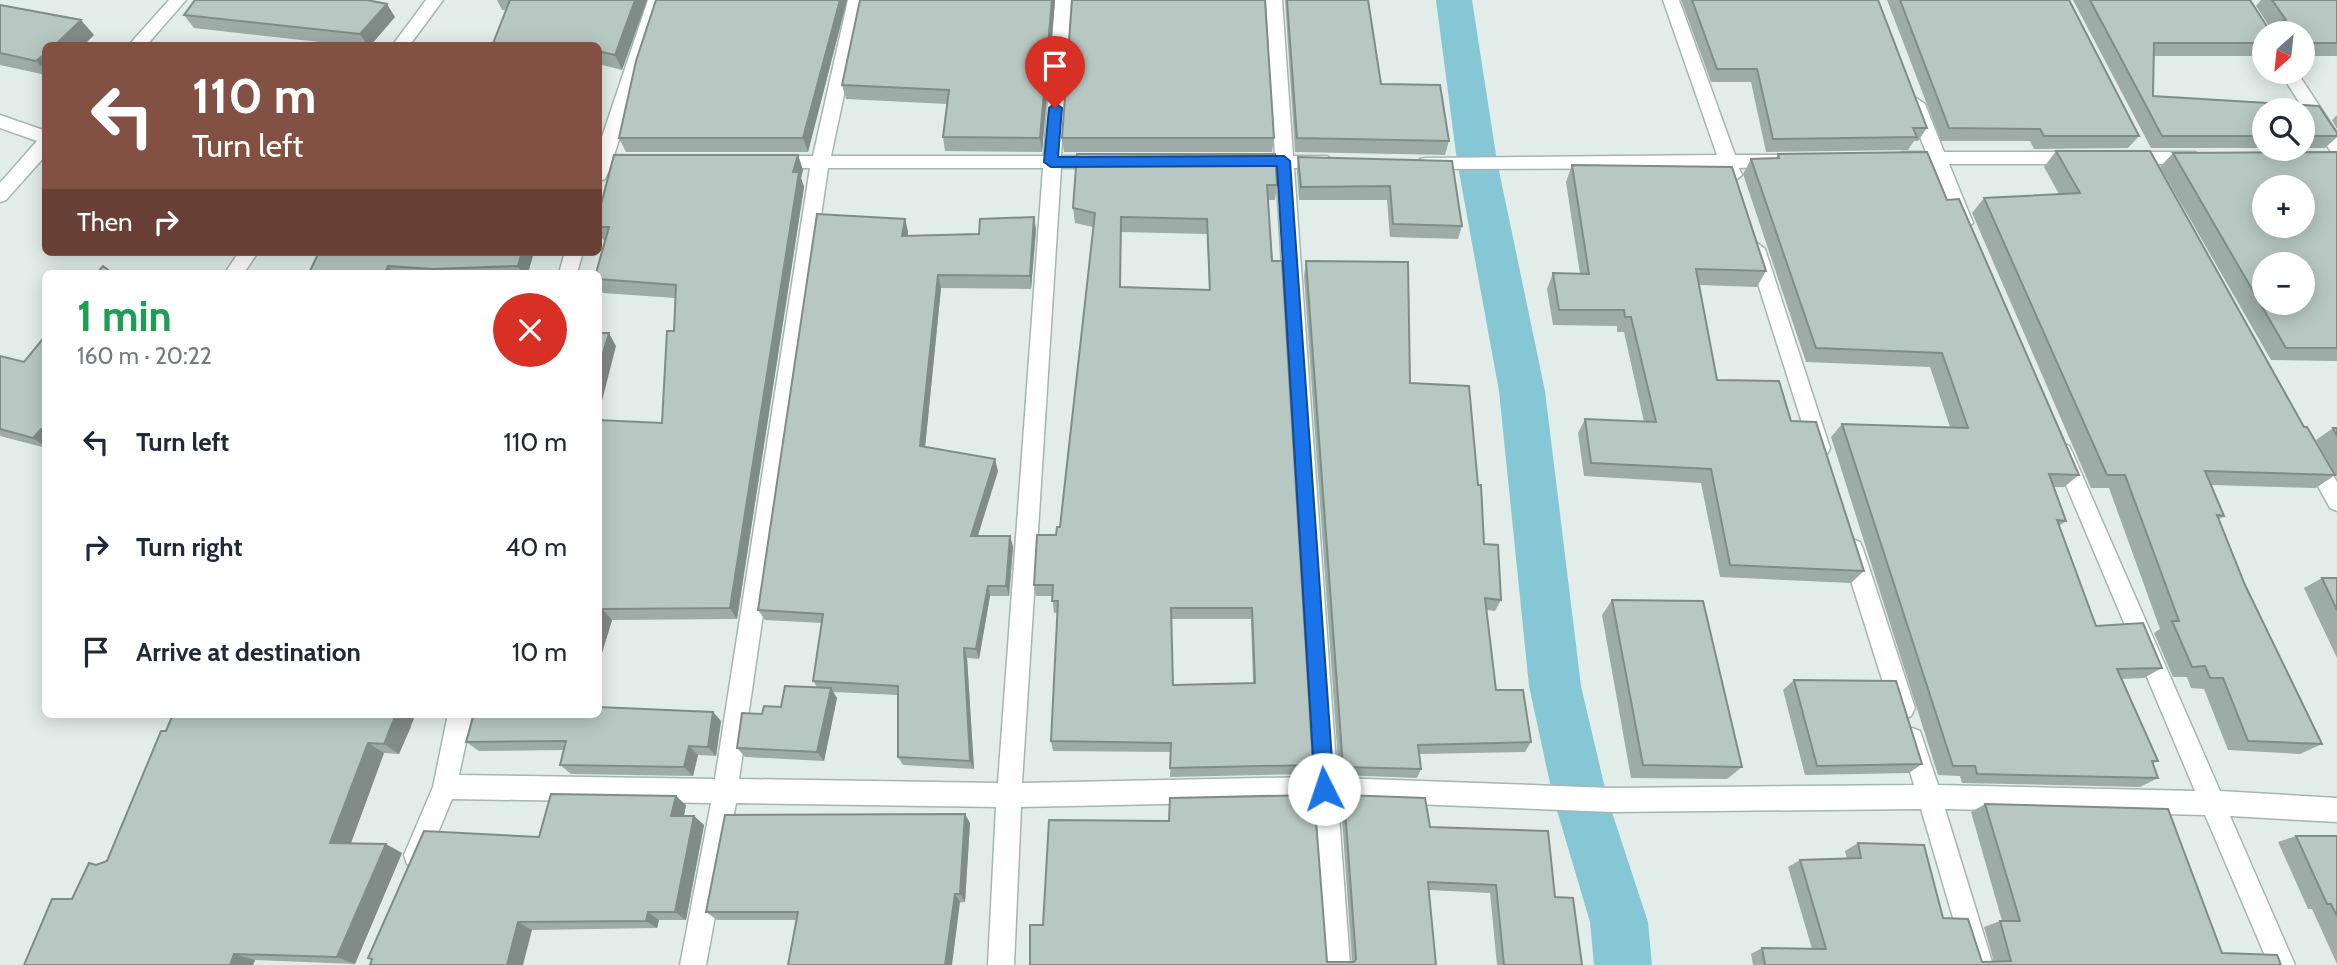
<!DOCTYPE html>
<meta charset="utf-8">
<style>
:root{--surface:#fff;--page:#f2f2f3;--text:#1f2937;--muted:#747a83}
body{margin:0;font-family:Cabin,sans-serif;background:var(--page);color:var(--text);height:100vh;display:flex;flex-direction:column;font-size:26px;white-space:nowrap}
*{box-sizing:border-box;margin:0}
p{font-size:23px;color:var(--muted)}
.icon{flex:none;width:38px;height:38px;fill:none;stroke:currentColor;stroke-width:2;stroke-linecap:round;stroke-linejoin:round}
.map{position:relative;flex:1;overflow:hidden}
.side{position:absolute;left:42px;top:270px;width:560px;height:448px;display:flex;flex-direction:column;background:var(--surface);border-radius:10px;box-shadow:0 4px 18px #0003}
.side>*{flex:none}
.banner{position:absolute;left:42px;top:42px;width:560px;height:214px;border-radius:10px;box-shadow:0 4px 18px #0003;background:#825143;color:#fff;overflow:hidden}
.needle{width:46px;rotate:207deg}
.tools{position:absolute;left:2252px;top:21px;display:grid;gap:14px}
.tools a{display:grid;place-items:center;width:63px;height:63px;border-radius:50%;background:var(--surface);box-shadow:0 4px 18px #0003;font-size:35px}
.pin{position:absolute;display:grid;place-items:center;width:60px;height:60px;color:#fff;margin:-72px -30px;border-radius:50% 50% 50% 0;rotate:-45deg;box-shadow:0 0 7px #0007}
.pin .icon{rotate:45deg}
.me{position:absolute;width:77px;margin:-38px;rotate:356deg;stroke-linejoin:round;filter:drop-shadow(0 0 5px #0008)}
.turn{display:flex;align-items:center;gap:24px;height:147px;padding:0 35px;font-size:32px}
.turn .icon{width:91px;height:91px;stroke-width:2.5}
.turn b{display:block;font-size:49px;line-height:60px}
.then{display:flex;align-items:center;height:66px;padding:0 35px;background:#0003;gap:14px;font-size:26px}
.round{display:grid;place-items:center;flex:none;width:74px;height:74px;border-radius:37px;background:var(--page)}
.headline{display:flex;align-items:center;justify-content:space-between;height:119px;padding:0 35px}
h1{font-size:42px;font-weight:800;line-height:52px;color:#1e9e55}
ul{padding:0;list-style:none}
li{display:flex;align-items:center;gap:21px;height:105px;padding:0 35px}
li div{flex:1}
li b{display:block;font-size:26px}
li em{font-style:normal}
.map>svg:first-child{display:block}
</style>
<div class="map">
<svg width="2337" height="965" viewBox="0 0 2337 965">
<rect width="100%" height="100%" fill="#e2ede9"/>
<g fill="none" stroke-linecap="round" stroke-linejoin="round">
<path fill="#86c7d6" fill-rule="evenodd" d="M1436 0H1472L1497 161 1545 391 1581 686 1607 797 1648 922 1652 965H1594L1590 922 1553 797 1529 686 1499 391 1457 161Z"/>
<defs>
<path id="street" d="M169 0H186L146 46H128Z
M426 0H443L409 46H392Z
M648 0H664L614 155 641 156 650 162 641 168H610L605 179 599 181 598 149Z
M848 0H864L831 156H1044L1055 0H1071L1061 156H1103L1112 162 1103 168H1061L1022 783 1313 777 1276 168H1247L1238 162 1247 156H1275L1266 0H1282L1293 156H1327L1336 162 1327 168H1294L1337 778 1612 788 1914 785 1900 739 1904 731 1912 728 1920 731 1938 785 2195 791 2052 452 2055 446 2062 443 2069 446 2072 452 2220 791 2337 798V822L2230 816 2295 965H2269L2205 815 1945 809 1993 965H1967L1921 809 1612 812 1338 801 1350 965H1324L1314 801 1021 807 1014 965H988L996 807 736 803 706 965H680L711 803 452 799 425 864 416 867 407 864 404 855 433 787 448 714H472L459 775 715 779 810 168H775L766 162 775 156H813ZM828 168H1043L998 783 739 779Z
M1663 0H1679L1735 155H1778L1787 161 1784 166 1739 168 1742 175 1733 182 1727 180 1722 168 1420 169 1417 164 1420 159 1426 158 1717 155Z
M2280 72H2297L2337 133V153L2331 152Z
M1916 98 1925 104 1944 152H2079L2088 158 2079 164H1949L1973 223 1964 230 1957 228 1931 164H1902L1893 158 1902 152H1926L1907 104Z
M0 115 46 131V155L6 200 0 202V183L37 141 0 128Z
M2126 152H2195L2204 158 2195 164H2126L2117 158Z
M1756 242 1765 249 1830 448 1827 454 1820 457 1813 454 1810 448 1747 249Z
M239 252H258L244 273H225Z
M565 252H583L577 273H559Z
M2312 448 2319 451 2337 482V511L2330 508 2302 457 2305 451Z
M1852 539 1860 542 1863 549 1915 708 1911 716 1903 719 1895 716 1891 708 1841 549 1844 542Z"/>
</defs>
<use href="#street" stroke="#a4b6b1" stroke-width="3"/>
<use href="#street" fill="#fff" fill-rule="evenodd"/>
</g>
<path fill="#9daca7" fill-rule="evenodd" d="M497 0H647L622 70 598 64V46L506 10H502Z
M656 0H847L808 152H626L619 138Z
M860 0H1055L1042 152 945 151 943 137 947 104 846 99 842 85Z
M1285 0H1368L1381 84 1449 141 1445 155 1295 152Z
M1681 0H1878L1927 128 1918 141H1914L1908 150 1766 152 1751 82H1711Z
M1887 0H2069L2139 136 2128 148 2034 149 2030 141H1941Z
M2073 0H2250L2268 28 2271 29 2256 6 2261 0H2337V56H2303V33H2264V56H2154L2153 96 2319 106 2337 133V137L2325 148H2303V110H2264V148H2151Z
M0 5 94 35 46 46V75L0 65Z
M184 15 395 17 370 46H356L194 28Z
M2337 115V129L2332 120Z
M1062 138H1274L1272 152H1064Z
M2056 151 2304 427 2335 475 2316 488 2211 485 2224 516 2218 520 2245 585 2322 744 2300 754 2228 750 2204 689 2191 688 2187 677H2173L2154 633 2160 629 2109 488H2091L1972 213 1984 198 2059 194 2044 167Z
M2337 152V361L2271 360 2160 167 2173 153Z
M1077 154 1277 185 1275 200H1268L1313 765 1310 774 1170 777 1171 752 1053 751 1051 741 1057 613H1054L1052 596H1036L1034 585 1060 527 1093 227 1075 223 1073 208ZM1121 232 1207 234 1209 290 1121 287ZM1171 619H1251L1253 683 1173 685Z
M1778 154 1947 200 2079 475 2064 487H2054L2066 521 2059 526 2096 626 2162 668 2144 678 2121 679 2158 761 2153 763 2158 778 2140 787 1962 783 1960 776 1938 775 1831 437 1842 424 1950 427 1930 367 1806 362 1743 174 1751 159 1776 158Z
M798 155 803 170 801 178 804 187 737 619 612 620 598 666V420L662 423 674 331 675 298 603 293 598 286V273L605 242 598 232V216Z
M1298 157 1452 161 1462 226 1458 239 1390 237 1387 200H1299L1297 171Z
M1572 165 1766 271 1757 287 1699 285 1717 380 1791 421 1864 571 1851 583 1720 577 1701 483 1584 476 1578 433 1585 419 1644 422 1624 332H1617V326L1553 325 1547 289 1553 273 1580 274 1566 182Z
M1034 217 1036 230 1031 289 941 288 925 447 998 471 978 536H1010L1013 547 1009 596H990L979 659 967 658 974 769 903 765 898 757V695L833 692 837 698 824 761 745 757 737 748 762 714 781 707 817 687 813 681 822 623 765 620 758 610 905 219 908 232V236L979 234Z
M319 252H534L528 273H309Z
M1306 261 1410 383 1478 485 1484 544 1501 600 1495 611 1486 610 1496 690 1531 742 1525 752 1419 754 1421 769 1417 778 1339 775 1304 276Z
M46 335V448L0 436V356L24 362Z
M2333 428H2337V477L2316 440Z
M2322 578H2337V658L2304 588Z
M1612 600 1742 767 1727 779 1631 778 1602 615Z
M1794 680 1922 764 1909 773 1805 775 1783 690Z
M713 712 721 721 716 756 698 755 693 776 571 774 560 765 564 750 479 751 466 742Z
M411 727 399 754 384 753 351 843 402 853 355 964 255 960 253 965 72 899 96 865 107 861 166 731Z
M1344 795 1430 827 1555 897 1582 965H1497L1490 893 1429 890 1436 965 1327 962H1352L1341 804Z
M1985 804 2222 953 2281 965H1753L1751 954 1762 948 1812 949 1788 867 1800 860 1847 859 1845 851 1858 843 1943 918 1982 962H1994L1984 927 2000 921H2002L1971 812Z
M686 805 684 816H694L704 825 686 920H659L657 928 532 930 372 960 368 958 539 837Z
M970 823 965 902 797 920H717L706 912Z
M2296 836H2337V964L2312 909H2308L2278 842Z"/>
<path fill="#808c88" d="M635 0H647L622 70 615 55Z
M840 0H847L808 152 803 138Z
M1052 0H1055L1042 152 1040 138Z
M387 4 395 17 370 46H368L360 34Z
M81 20 94 35 83 46H54Z
M46 53V71L36 61Z
M798 155 803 170 801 178 804 187 737 619 730 608 793 172Z
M1034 217 1036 230 1031 289 1030 276Z
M905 219 908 232 906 250 902 236Z
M522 252H534L528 273H522L518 266Z
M388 266 394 273H385Z
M938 275 941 288 924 458 920 446Z
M609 333 616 346 602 401 598 396V370Z
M41 429 46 432V447L33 438Z
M995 459 998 471 974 547 971 536Z
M1010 536 1013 547 1009 596 1006 586Z
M988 586 990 596 979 659 976 649Z
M602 609 612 620 598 666V621Z
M964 648 967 658 974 769 970 761Z
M831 688 837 698 824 761 817 752Z
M713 712 721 721 716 756 708 747Z
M396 714H416L399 754 384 744Z
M368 743 384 753 348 851 330 843Z
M689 746 698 755 693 776 684 767Z
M676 796 686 805 682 825 671 816Z
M965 814 970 823 965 902 960 894Z
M694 816 704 825 686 920 675 912Z
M386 844 402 853 355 964 337 957Z
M955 894 960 902 952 965H945Z
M648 912 659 920 657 928 646 921Z
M518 922 532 930 523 965H507Z
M234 954 255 960 253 965H230Z"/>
<path fill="#b7c8c2" stroke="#808c88" stroke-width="2" fill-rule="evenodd" d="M195 0H367L387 4 360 34 184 15Z
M510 0H635L615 55 598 51V46H492Z
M656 0H840L803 138H619L636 61Z
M860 0H1052L1040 138 943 137 949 90 842 85Z
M1072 0H1265L1274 138H1062Z
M1287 0H1368L1381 84 1440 85 1449 141 1297 138Z
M1692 0H1878L1927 128H1913L1917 137 1773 139 1757 69H1717Z
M1900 0H2069L2139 136H2044L2040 129 1949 128Z
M2090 0H2250L2268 28 2275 31 2278 23 2286 20 2272 0H2337V43H2303V33H2264V43H2154L2153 96 2319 106 2337 133V136H2303V110H2264V136H2162Z
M0 5 81 20 54 46H46V53L36 61 0 53Z
M2056 151H2150L2304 427H2307L2335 475 2205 471 2224 516 2217 515 2245 585 2322 744 2248 741 2223 678H2210L2205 666 2192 667 2172 621H2179L2125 475H2107L1984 198 2080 193Z
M1927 152 1947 200 1959 199 2079 475 2049 474 2066 521 2057 520 2096 626 2143 623 2162 668 2117 669 2158 761H2152L2158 778 1977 774 1975 766H1953L1842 424 1968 428 1942 353 1816 348 1751 159 1779 158 1778 154Z
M2337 152V348H2286L2173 153ZM2264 187H2303V226H2264ZM2264 264H2303V303H2264Z
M1077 154H1275L1277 185H1267L1272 261H1282L1313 765 1170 768 1171 743 1051 741 1058 601H1052L1053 585H1034L1037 535H1056L1057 527H1060L1095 213 1073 208ZM1121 217 1207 219 1210 290 1120 287ZM1171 608H1252L1255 683 1173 685Z
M614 155H798L793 172H799L730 608 602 609 598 621V420L662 423 667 331H674L676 285 598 279V273H596L609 227H598V216Z
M1298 157 1452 161 1462 226 1393 224 1390 186 1301 187Z
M1572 165 1732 167 1766 271 1696 269 1717 380 1779 381 1791 421 1816 422 1864 571 1730 565 1711 469 1591 463 1585 419 1656 422 1631 317H1625L1624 310H1559L1553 273 1589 274Z
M817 214 905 219 902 236 979 234 980 219 1034 217 1030 276 938 275 920 446 995 459 971 536H1010L1006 586H988L976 649 964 648 970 761 898 757V686L813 681 823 614 758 610Z
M319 252H522L518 266 433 269 388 266 385 273H309Z
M1306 261 1408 262 1410 383 1469 386 1478 485H1481L1484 544 1498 545 1501 600 1485 598 1496 690H1523L1531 742 1418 745 1421 769 1343 767Z
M103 266 112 273H97Z
M598 333H609L598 370Z
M46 335V430L41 429 33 438 0 429V356L24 362Z
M2333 428H2337V436Z
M2322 578H2337V610Z
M1612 600 1703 601 1742 767 1643 765Z
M1794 680 1896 681 1922 764 1817 766Z
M785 686 831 688 817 752 737 748 742 713 762 714 764 706 781 707Z
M598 707 713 712 708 747 689 746 684 767 560 765 566 741 466 742 474 714H598Z
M173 714H396L384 744 368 743 330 843 386 844 337 957 234 954 230 965H24L52 899H72L89 863 96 865 107 861 161 731H166Z
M551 794 676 796 671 816H694L675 912H648L646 921 518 922 507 965H370L372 959 368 958 424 831 539 837Z
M1314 795 1327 962H1354L1356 959 1344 795 1425 798 1430 827 1548 831 1555 897 1573 898 1582 965H1504L1496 885 1428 882 1436 965H1030V925H1043L1049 820 1169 821 1170 798Z
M1985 804 2168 809 2222 953 2277 955 2281 965H1765L1762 948 1826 949 1800 860 1861 858 1858 843 1924 845 1943 918 1968 919 1982 962 2011 961 2000 921H2020Z
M965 814 960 894H955L945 965H788L798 912H706L725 815Z
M2296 836H2337V916L2331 904H2327Z"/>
<path fill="#1a73e8" stroke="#114b97" stroke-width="2" d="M1055 103 1062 108 1058 157 1284 156 1290 161 1334 789 1331 795 1324 797 1318 795 1315 789 1277 166 1051 167 1044 162 1049 108Z"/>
</svg>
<div class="tools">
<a><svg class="needle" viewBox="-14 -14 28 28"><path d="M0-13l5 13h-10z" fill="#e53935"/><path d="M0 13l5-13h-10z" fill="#747a83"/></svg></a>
<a><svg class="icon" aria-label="search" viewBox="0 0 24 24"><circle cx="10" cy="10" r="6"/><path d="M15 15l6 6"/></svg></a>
<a>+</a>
<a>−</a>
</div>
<div class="pin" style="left:1055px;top:108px;background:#d93025"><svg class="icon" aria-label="arrive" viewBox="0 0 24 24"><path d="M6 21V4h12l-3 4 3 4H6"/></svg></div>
<svg class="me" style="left:1324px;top:789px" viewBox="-20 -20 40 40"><circle r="19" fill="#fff"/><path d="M0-13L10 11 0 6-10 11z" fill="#1a73e8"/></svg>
<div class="banner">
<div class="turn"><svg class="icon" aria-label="left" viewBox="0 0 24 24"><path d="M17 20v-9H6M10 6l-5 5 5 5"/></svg><div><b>110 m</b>Turn left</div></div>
<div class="then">Then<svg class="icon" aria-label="right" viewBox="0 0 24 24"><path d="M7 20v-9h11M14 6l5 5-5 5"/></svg></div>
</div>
<section class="side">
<div class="headline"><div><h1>1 min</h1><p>160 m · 20:22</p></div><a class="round" style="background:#d93025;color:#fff"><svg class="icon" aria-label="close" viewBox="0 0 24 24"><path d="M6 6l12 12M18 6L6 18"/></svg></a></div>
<ul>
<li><svg class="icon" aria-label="left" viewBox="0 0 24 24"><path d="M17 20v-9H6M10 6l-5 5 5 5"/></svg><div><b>Turn left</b></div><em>110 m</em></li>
<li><svg class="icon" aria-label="right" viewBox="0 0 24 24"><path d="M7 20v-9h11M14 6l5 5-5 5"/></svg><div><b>Turn right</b></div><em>40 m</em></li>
<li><svg class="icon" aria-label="arrive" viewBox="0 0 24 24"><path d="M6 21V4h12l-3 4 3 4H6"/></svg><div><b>Arrive at destination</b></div><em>10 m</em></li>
</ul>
</section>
</div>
